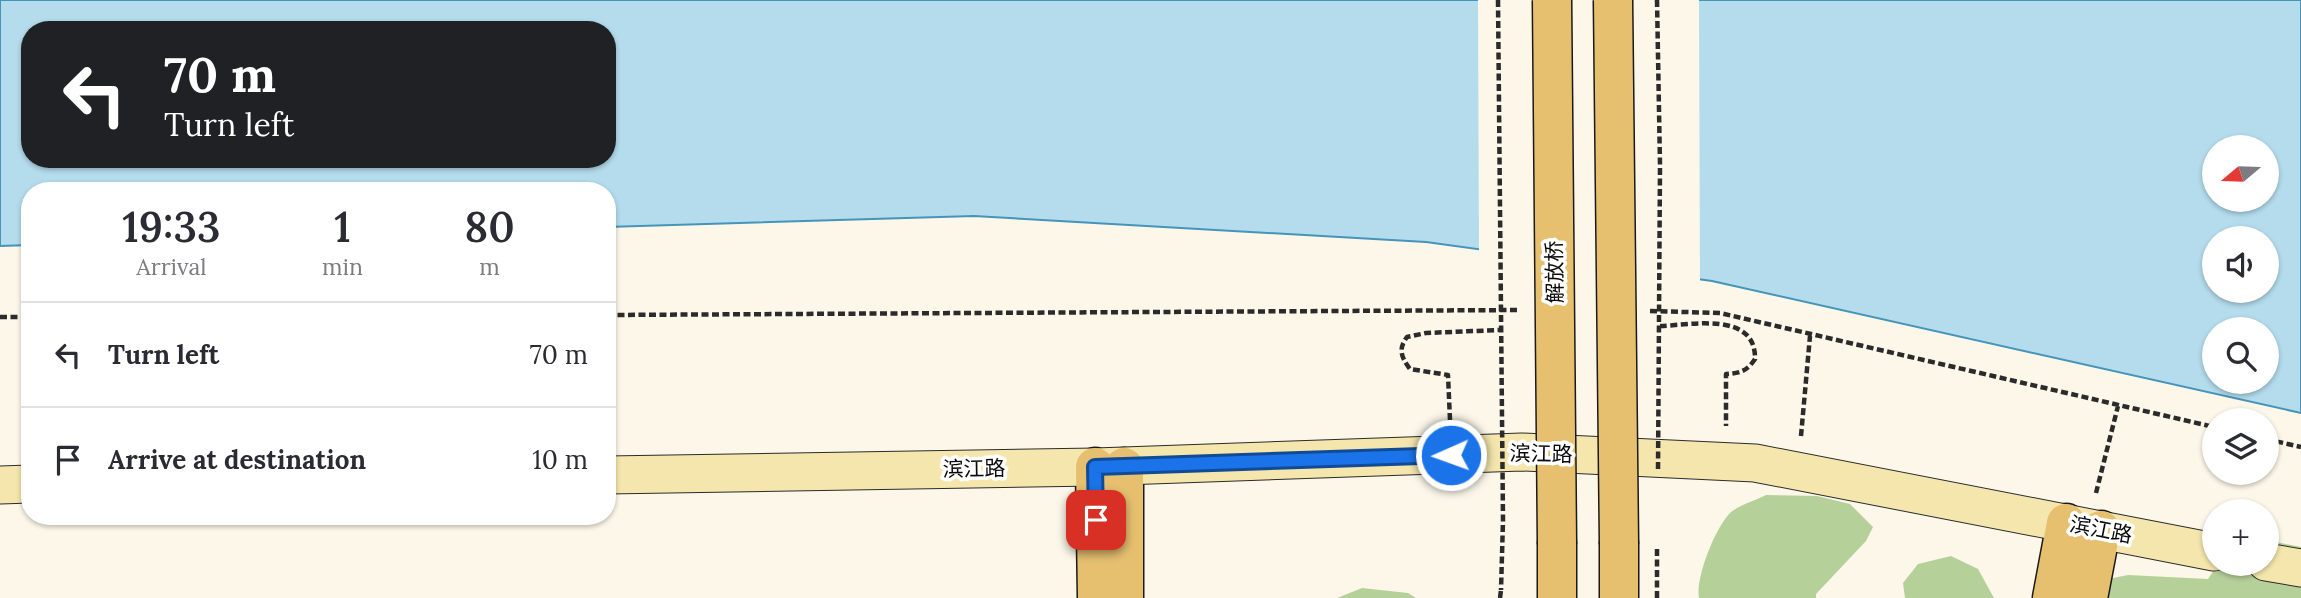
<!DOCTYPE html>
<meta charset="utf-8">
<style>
:root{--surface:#fff;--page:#f7f7f7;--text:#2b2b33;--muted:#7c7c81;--line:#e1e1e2}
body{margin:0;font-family:Lora,"Noto Sans SC",serif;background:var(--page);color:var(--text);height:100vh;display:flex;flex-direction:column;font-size:26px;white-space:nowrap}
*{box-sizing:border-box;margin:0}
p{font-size:23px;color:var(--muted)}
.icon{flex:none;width:38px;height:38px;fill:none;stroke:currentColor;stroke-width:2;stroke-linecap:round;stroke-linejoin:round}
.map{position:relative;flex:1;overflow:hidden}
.drawer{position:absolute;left:21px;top:182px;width:595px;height:343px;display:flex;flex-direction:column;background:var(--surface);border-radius:28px;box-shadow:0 2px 5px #0004}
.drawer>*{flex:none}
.guide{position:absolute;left:21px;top:21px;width:595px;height:147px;border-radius:28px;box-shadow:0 2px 5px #0004;background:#202124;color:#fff;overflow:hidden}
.needle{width:46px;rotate:251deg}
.buttons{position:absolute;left:2202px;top:135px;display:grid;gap:14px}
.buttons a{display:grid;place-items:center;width:77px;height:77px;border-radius:50%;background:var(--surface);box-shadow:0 2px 5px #0004;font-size:35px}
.pin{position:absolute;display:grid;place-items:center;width:60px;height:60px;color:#fff;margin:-30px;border-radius:14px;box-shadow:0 4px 10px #0006}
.me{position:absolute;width:77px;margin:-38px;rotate:268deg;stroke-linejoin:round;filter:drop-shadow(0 0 5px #0008)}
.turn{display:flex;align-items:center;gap:24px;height:147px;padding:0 28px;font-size:32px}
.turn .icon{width:91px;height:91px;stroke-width:2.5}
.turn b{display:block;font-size:49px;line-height:60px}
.eta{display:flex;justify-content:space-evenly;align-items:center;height:119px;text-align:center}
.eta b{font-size:42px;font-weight:600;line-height:49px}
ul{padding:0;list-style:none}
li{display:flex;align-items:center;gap:21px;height:105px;padding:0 28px;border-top:2px solid var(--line)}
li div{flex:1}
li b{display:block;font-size:26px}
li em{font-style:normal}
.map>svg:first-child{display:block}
</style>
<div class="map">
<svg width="2301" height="598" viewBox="0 0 2301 598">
<rect width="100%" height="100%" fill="#fcf7e9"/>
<path fill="#b6d099" d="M1766 495 1817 496 1850 504 1873 527 1866 541 1816 594V598H1699C1695 578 1716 526 1731 512 1740 505 1756 500 1766 495Z
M2266 540 2301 547V598H2072L2103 580 2128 575 2208 579 2218 564H2266Z
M1951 556 1978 569 1994 598H1905L1903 583 1918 564Z
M1362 588 1408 593 1416 598H1337Z"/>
<path fill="#b4dced" stroke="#4594ba" stroke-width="2" fill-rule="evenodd" d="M0 0H2301V413L1712 281 1426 242 974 216 607 227V191H30V245L0 246ZM30 30H607V159H30ZM2214 147H2266V200H2214ZM2214 238H2266V290H2214ZM2214 329H2266V382H2214Z"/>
<path fill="#fcf7e9" d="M1478 0H1699L1700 283 1479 253Z"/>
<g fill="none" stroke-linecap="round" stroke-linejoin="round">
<defs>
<path id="secondary" d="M607 475 1095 467 1522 452 1755 463 2214 552
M0 485 30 484
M2266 562 2301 568"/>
<path id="primary" d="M1095 467 1097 598
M1619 544V598
M1124 598V467
M1557 598V544
M2052 598 2066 523
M2088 598 2101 530"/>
</defs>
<use href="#secondary" stroke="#2b2b2b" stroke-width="39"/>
<use href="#primary" stroke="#1a1a1a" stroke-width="41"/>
<path stroke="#2b2b2b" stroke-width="4.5" stroke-dasharray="7 3.5" stroke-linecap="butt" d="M1650 311 1720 313 2214 427
M607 315 1519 310
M0 317H30
M1660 326C1692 325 1756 311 1755 359 1747 371 1741 373 1726 374V426
M1450 420 1448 375 1410 369C1401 357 1398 349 1407 337L1426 333 1499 330
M1801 436 1810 336
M2266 439 2301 447
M2096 493 2118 406
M1500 598 1501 590"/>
<use href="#secondary" stroke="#f4e6ac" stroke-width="37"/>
<use href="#primary" stroke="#e6c06f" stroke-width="38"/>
<defs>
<path id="primary-bridge" d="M1552 0 1557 544
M1613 0 1619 544"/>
</defs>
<use href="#primary-bridge" stroke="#1a1a1a" stroke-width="41" stroke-linecap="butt"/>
<path stroke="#2b2b2b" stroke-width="4.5" stroke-dasharray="7 3.5" stroke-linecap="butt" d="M1498 0 1503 520 1501 590
M1657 0 1660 165 1658 471
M1657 598V546"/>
<use href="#primary-bridge" stroke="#e6c06f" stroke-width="38"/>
</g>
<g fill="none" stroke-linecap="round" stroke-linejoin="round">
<defs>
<path id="route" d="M1096 520 1095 467 1451 455"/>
</defs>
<use href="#route" stroke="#114b97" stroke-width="18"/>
<use href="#route" stroke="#1a73e8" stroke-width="12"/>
</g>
<g text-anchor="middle" stroke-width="7" stroke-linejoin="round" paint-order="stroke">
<g font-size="21" fill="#090909" stroke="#fff">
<text transform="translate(1555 272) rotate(-91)" y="7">解放桥</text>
<text transform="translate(1541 454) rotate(1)" y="7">滨江路</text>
<text transform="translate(974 469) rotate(-1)" y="7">滨江路</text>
<text transform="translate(2101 530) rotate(11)" y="7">滨江路</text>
</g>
</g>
</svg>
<div class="buttons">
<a><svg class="needle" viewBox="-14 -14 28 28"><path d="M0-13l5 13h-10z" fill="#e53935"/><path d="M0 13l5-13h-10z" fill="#7c7c81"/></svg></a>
<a><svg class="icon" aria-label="sound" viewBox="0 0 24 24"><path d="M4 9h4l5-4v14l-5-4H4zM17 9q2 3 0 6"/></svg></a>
<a><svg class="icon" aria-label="search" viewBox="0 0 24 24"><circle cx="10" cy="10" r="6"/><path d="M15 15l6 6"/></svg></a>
<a><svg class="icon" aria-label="layers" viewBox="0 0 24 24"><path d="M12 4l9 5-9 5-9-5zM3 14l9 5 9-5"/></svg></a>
<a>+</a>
</div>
<div class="pin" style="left:1096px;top:520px;background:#d93025"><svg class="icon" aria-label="arrive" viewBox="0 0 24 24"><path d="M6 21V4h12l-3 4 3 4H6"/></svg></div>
<svg class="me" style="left:1451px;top:455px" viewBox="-20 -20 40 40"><circle r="17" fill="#1a73e8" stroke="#fff" stroke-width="3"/><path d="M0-11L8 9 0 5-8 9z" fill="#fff"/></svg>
<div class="guide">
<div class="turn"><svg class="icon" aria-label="left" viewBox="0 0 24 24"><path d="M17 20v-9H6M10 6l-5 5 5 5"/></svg><div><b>70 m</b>Turn left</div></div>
</div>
<section class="drawer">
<div class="eta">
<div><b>19:33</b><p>Arrival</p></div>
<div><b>1</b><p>min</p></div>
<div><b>80</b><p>m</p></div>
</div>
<ul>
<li><svg class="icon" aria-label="left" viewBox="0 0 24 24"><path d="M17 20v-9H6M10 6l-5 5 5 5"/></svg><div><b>Turn left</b></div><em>70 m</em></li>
<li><svg class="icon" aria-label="arrive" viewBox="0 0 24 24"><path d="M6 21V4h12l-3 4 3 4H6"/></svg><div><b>Arrive at destination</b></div><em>10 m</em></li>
</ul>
</section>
</div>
